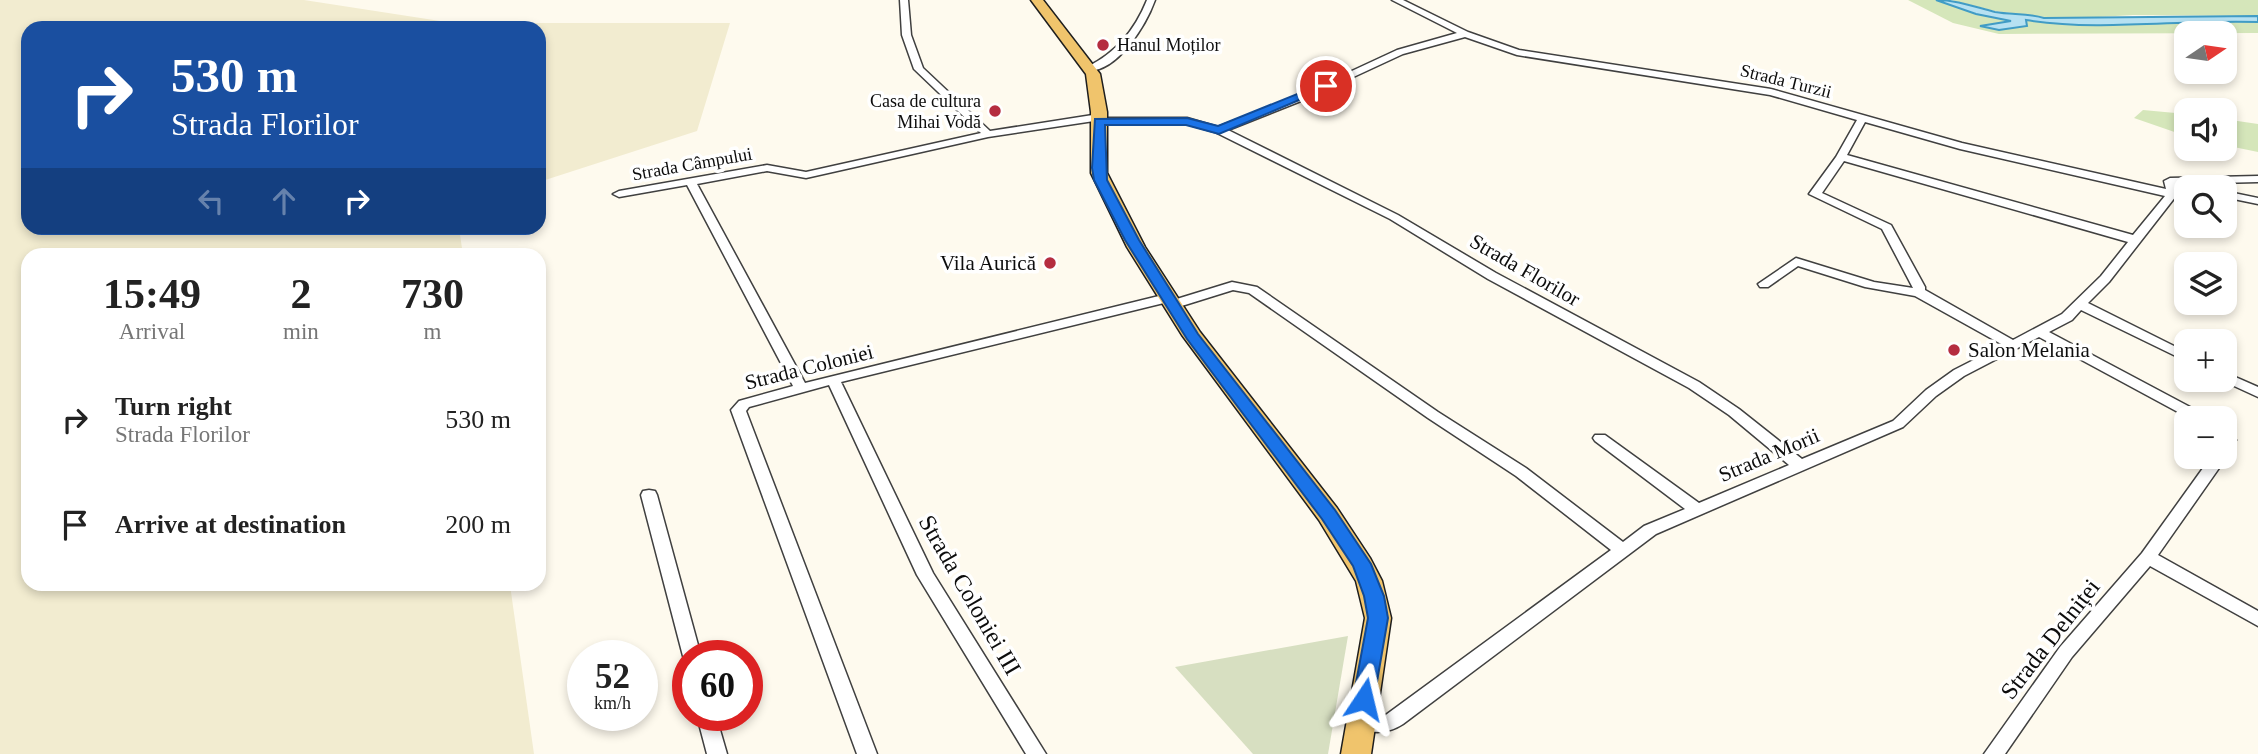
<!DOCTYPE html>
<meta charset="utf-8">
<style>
:root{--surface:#fff;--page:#f2f2f2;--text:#222;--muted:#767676}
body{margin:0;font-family:Georgia,serif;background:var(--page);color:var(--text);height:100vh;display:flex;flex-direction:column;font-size:26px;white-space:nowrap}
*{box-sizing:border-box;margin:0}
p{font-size:23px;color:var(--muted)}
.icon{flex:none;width:38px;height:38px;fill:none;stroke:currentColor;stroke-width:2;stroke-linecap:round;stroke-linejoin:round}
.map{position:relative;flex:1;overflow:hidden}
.side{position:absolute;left:21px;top:248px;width:525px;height:343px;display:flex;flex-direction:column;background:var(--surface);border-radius:21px;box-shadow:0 4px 10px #0003}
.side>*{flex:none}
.top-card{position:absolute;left:21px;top:21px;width:525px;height:214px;border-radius:21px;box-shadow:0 4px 10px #0003;background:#1a4fa0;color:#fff;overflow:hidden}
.needle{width:46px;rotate:77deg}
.buttons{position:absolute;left:2174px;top:21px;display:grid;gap:14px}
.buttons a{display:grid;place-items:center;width:63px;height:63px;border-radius:14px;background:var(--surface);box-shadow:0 4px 10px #0003;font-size:35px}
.speed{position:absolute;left:567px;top:640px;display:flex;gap:14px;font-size:35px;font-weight:700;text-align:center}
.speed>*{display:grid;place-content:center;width:91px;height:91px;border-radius:50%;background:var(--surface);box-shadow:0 4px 10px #0003;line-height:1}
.speed small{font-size:18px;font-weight:400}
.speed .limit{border:10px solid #d22;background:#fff;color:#111}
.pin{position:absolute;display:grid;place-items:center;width:60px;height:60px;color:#fff;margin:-30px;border:4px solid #fff;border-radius:50%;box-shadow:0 2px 7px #0007}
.me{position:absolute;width:77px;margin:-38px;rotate:10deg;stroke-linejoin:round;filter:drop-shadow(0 0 5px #0008)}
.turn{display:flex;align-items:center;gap:24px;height:147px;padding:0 35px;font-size:32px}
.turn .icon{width:91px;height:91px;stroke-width:2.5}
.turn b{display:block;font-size:49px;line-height:60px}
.lanes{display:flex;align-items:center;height:66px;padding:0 35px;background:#0003;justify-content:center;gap:35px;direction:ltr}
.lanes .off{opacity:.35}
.eta{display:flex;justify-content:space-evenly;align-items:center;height:119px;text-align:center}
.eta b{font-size:42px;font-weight:600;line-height:49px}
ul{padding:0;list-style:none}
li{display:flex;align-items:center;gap:21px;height:105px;padding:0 35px}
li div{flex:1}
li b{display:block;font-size:26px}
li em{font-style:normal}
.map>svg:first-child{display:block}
</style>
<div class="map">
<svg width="2258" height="754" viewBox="0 0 2258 754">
<rect width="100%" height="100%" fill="#fefaee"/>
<path fill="#f2ecd0" d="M0 0H304L453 23H730L697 131 539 182V28H28V228H459L463 255 28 256V584L510 585 534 754H0Z"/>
<path fill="#d5e6ba" d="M1908 0H1936L1976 14 2027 25 2026 20C2102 32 2181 19 2258 22V33L1999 34 1953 23Z
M1951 0H2258V16L2133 15 2062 19 1995 11Z
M2143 110 2186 114V136L2134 118Z
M2224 119 2258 124V152L2224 145Z"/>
<path fill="#d7dfc1" d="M1348 636 1328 754H1253L1175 667Z"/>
<path fill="#b6e1f2" stroke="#419cc5" stroke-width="2" d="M1936 0C1957 0 1975 7 1995 12 2012 15 2028 13 2044 18L2258 16V22C2181 19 2102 32 2026 20L2027 26 1999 30 1980 26 2011 21 1976 14Z"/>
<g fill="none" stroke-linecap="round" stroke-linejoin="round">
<defs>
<path id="street" d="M900 0H908L911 35 923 68 990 131 1099 114 1103 118H1187L1218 127 1300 95 1397 50 1457 33 1392 0H1403L1468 32 1519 50 1771 89 1962 143 2166 189 2164 181 2170 178 2258 176V182L2176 184V196L2109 282 2088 303 2186 352V361L2081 310 2072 320 2049 332 2205 415 2207 418H2189L2039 337 1964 376 1936 396 1903 427 1656 534 1403 724C1386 735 1372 733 1353 727L1350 721 1353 715 1360 713 1383 717 1611 550 1516 476 1428 418 1249 293 1233 290 1172 309 1167 308 1166 305 1167 302 1232 282 1257 287 1438 412 1526 468 1623 542 1644 526 1685 509 1595 441 1593 438 1595 435H1605L1699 503 1789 465 1729 415 1689 388 1488 279 1390 219 1215 132 1187 124H1099L1094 121 988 137 806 178 767 171 697 184 805 383 1167 294 1173 298 1172 301 841 382 933 573 1046 754H1026L917 575 829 385 749 407 746 411 877 754H857L731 410 739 401 793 386 687 185 619 197 613 194 619 191 767 165 806 172 981 133 914 69 902 35ZM1465 37 1517 55 1770 95 1857 120 1836 157 1809 194 1882 229 1913 288 1874 282 1796 258 1758 284 1760 287H1768L1798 266 1865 287 1915 296 2003 345 1954 370 1926 390 1893 421 1802 459 1739 409 1699 382 1496 273 1398 215 1228 130 1306 99 1403 54ZM1865 122 1960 149 2165 196 2133 235 1847 155ZM1844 161 2128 242 2101 276 2062 314 2013 340 1925 290V287L1891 225 1822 193Z
M1147 0H1155C1146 25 1118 72 1087 71V67C1116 53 1135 30 1147 0Z
M2224 191 2258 198V204L2224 197Z
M2224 372 2258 387V397L2221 380H2224Z
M2224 428 2229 430 2236 440 2229 452 2225 454 2227 457 2224 461 2158 555 2258 611V626L2150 566 2072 657 2005 754H1984L2060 647 2142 553 2211 457H2224Z
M649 490 655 491 657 495 701 656H688V662L683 656 641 495 643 491Z
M697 716H716L727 754H707Z"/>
<path id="primary" d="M1031 0H1043L1100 74 1107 112V173L1145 247 1200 332 1337 508 1370 558 1382 581 1391 618 1371 754H1341L1365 618 1356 581 1319 520 1182 335 1127 247 1091 173V112L1086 74Z"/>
</defs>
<use href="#street" stroke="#404040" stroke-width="3"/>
<use href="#primary" stroke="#1e1e1e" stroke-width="3"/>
<use href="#street" fill="#fff" fill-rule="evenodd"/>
<use href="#primary" fill="#f0c46c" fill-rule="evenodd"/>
</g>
<path fill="#1a73e8" stroke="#114b97" stroke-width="2" d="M1322 84 1332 86 1219 134 1186 125H1105L1107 180 1139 240 1198 334 1335 510 1371 564 1384 596 1388 618 1374 699 1371 705 1364 708 1356 705 1353 699 1368 618 1364 596 1353 566 1322 519 1187 339 1125 240 1094 180 1092 168 1095 119 1187 118 1218 126Z"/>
<g fill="#b52d40" stroke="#fff" stroke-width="2.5">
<circle cx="1103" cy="45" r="7"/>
<circle cx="995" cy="111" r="7"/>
<circle cx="1050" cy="263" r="7"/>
<circle cx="1954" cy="350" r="7"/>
</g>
<g text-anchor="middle" stroke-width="7" stroke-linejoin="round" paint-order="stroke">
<g font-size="18" fill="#0d0d0d" stroke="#fff" text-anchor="start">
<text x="1117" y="51">Hanul Moților</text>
<text x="981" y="107" text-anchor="end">Casa de cultura<tspan x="981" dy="21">Mihai Vodă</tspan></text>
</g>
<g font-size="18" fill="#0d0d0d" stroke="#fff">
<text transform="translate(1786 81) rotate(14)" y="6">Strada Turzii</text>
<text transform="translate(692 164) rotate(-10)" y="6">Strada Câmpului</text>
</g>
<g font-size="21" fill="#0d0d0d" stroke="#fff" text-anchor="end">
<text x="1036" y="270">Vila Aurică</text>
<text x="1968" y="357" text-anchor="start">Salon Melania</text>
</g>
<g font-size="21" fill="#0d0d0d" stroke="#fff">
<text transform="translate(1525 270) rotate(30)" y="7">Strada Florilor</text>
<text transform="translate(809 367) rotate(-14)" y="7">Strada Coloniei</text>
<text transform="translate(1769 455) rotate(-23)" y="7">Strada Morii</text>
</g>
<g font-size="24" fill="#0d0d0d" stroke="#fff">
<text transform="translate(970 595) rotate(60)" y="8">Strada Coloniei III</text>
<text transform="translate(2050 639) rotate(-52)" y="8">Strada Delniței</text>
</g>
</g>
</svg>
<div class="buttons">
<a><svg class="needle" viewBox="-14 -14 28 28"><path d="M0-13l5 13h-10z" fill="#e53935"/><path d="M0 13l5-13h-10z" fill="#767676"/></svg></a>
<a><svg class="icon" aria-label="sound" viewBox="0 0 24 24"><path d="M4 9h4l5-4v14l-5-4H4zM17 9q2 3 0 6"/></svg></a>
<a><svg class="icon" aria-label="search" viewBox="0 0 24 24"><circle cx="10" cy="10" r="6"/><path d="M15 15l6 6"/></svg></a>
<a><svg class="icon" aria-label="layers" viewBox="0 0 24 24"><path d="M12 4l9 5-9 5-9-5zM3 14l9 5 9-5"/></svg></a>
<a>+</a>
<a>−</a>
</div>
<div class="speed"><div>52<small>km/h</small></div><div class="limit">60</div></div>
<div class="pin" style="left:1326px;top:86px;background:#d93025"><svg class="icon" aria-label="arrive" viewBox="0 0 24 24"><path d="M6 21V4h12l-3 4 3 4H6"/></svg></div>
<svg class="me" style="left:1364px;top:699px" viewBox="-20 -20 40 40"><path d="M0-17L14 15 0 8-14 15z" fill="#1a73e8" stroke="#fff" stroke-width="4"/></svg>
<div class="top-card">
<div class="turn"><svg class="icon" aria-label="right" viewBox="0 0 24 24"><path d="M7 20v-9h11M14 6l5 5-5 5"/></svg><div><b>530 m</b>Strada Florilor</div></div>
<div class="lanes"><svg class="icon off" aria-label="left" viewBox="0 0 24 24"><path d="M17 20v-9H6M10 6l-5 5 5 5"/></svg><svg class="icon off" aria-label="ahead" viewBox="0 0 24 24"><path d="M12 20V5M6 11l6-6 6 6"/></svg><svg class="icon" aria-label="right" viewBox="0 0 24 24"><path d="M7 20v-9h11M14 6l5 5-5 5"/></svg></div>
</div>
<section class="side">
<div class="eta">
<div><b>15:49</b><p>Arrival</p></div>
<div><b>2</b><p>min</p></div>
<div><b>730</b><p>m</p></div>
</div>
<ul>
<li><svg class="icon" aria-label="right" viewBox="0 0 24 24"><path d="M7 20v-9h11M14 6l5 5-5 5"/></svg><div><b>Turn right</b><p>Strada Florilor</p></div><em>530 m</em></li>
<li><svg class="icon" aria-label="arrive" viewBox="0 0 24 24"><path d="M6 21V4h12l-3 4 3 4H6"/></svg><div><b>Arrive at destination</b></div><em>200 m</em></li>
</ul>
</section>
</div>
